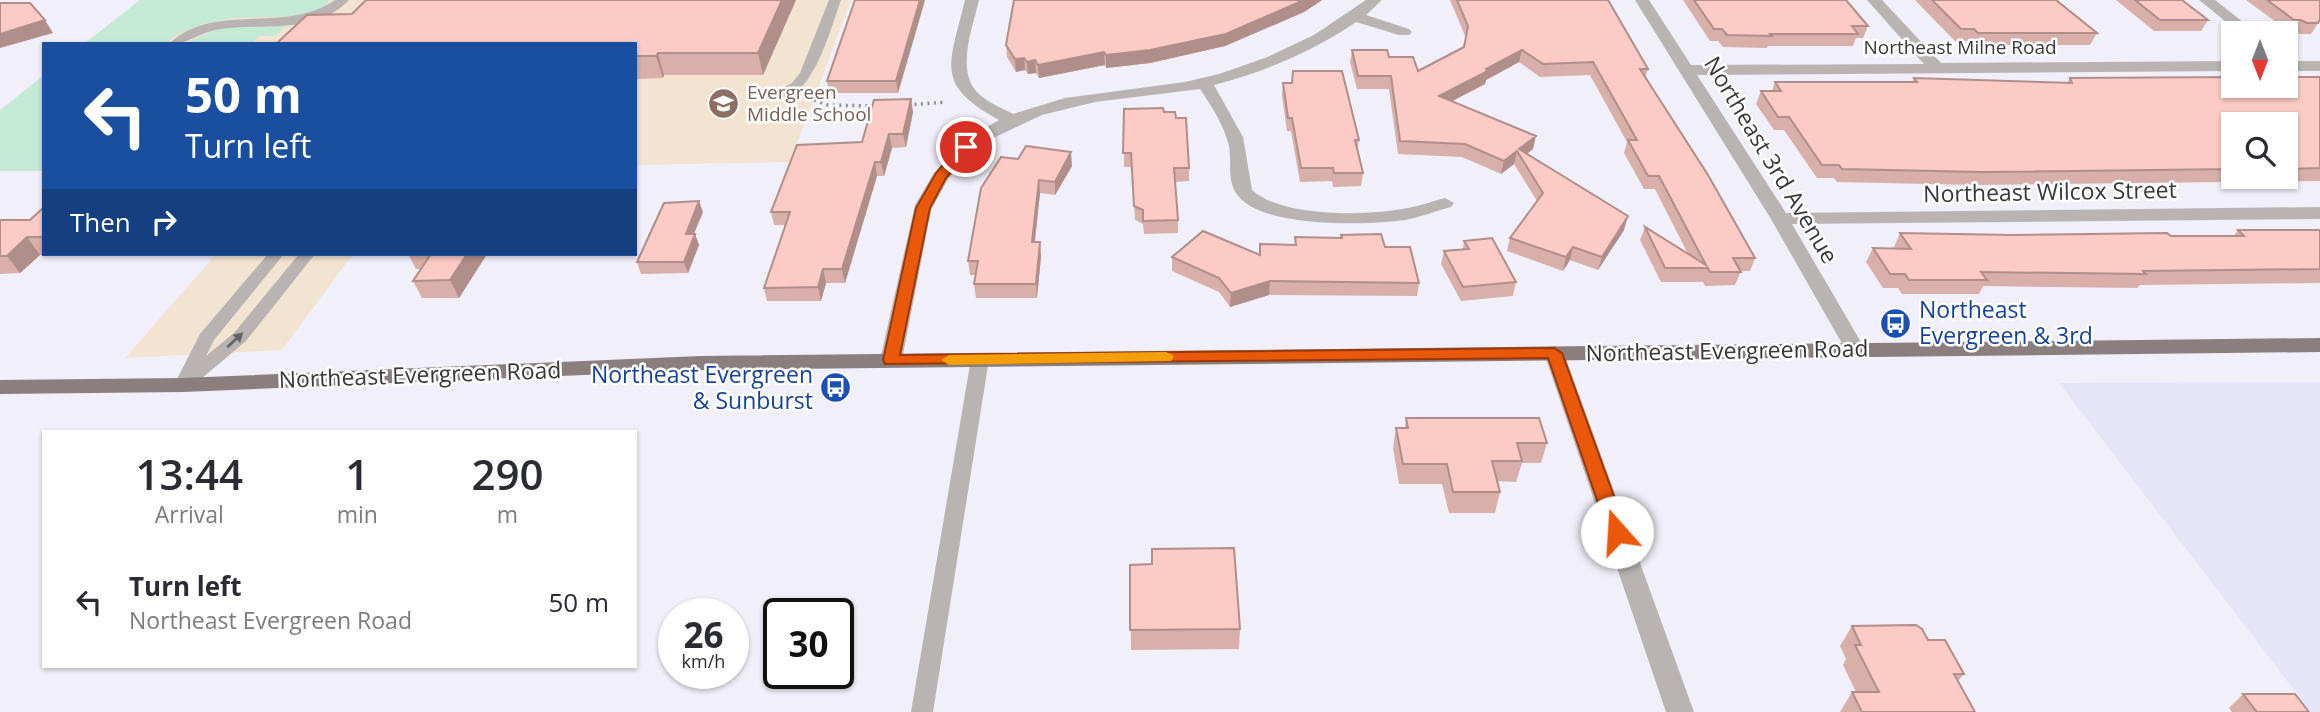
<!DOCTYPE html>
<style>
:root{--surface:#fff;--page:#f2f2f3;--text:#2b2b33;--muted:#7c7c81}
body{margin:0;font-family:"Open Sans",sans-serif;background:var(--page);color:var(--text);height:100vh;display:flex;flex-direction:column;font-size:26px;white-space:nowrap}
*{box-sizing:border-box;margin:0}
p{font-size:23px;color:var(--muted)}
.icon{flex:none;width:38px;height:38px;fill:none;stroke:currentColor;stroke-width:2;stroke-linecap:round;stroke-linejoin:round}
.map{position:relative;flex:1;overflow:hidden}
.sheet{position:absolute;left:42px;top:430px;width:595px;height:238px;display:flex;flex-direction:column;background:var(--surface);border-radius:0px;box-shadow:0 2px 5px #0004}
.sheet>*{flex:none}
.guide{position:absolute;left:42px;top:42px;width:595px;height:214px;border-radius:0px;box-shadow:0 2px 5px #0004;background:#1a4fa0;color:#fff;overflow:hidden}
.needle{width:46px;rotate:180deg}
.tools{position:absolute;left:2221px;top:21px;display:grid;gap:14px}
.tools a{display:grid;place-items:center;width:77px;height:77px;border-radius:0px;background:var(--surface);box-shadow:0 2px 5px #0004;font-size:35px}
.speed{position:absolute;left:658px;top:598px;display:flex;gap:14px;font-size:35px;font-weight:700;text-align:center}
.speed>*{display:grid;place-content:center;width:91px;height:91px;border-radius:50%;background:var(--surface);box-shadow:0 2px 5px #0004;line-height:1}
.speed small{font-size:18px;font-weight:400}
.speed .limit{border:4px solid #111;border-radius:10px;background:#fff;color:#111}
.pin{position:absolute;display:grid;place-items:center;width:60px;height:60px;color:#fff;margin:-30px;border:4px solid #fff;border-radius:50%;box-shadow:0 2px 7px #0007}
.me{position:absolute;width:77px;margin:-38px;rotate:341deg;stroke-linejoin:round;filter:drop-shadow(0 0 5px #0008)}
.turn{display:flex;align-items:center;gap:24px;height:147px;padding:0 28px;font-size:32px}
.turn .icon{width:91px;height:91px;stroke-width:2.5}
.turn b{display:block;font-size:49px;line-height:60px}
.then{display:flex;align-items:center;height:66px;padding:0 28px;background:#0003;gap:14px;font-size:26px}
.eta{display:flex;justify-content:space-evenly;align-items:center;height:119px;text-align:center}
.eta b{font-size:42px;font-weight:600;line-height:49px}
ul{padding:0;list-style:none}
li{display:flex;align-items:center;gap:21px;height:105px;padding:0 28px}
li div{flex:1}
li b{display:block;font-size:26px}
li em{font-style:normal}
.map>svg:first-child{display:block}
</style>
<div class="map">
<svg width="2320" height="712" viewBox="0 0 2320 712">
<rect width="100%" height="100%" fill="#f0effa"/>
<path fill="#e6e4f7" d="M2320 382V712H2311L2059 383Z"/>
<path fill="#f3e4d1" d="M140 0H851L790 162 635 165V44H84Z
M216 254H353L282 350 125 358Z"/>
<path fill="#c4e9d5" d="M140 0H330L326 4 330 5 301 16 236 18 202 24 176 35 165 44H84Z
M233 26H286L275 36H259L251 44H185L213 30Z
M44 75V171H0V110Z"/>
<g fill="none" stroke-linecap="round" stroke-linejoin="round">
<path stroke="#908f97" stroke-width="3.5" stroke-dasharray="2 4.5" stroke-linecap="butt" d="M808 98 828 105 875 106
M908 105 946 102"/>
<path fill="#b9b3b2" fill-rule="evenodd" d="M335 0H349C316 35 263 23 220 29 200 32 189 44 169 44 213 1 285 35 335 0Z
M829 0H841C832 24 812 103 778 97V91L792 83 800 73Z
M268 254H284L214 340 206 356 234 333 299 254H315L246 341 189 389H177L174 385 200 334Z
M980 353 989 359 933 712H911L971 359Z"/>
<path fill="#b9b3b2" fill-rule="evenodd" d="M965 0H979C973 27 954 73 980 95 989 103 1002 108 1013 114L1065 98 1185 82 1219 74 1265 58 1314 35 1366 0H1382L1366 15 1409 29 1412 32 1409 35H1399L1356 22C1314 51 1264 72 1214 85L1243 137 1252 190C1282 218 1369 216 1408 208 1420 206 1433 201 1445 198L1454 203 1451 207C1436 211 1421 217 1405 220 1368 225 1258 229 1236 193 1227 179 1232 162 1229 146 1224 125 1212 107 1200 89L1095 102 1042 115 989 140 966 158 948 179 931 210 902 360 898 365H884L880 360 915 205 934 173 954 151 977 133 999 120C933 84 950 64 965 0Z
M1635 0H1649L1691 65 1924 64 1867 0H1882L1941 63 2233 61V71L1697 75 1786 213 2320 207V219L1792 224 1865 349 1862 354H1848L1771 219Z
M2199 0H2215L2257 33H2240Z
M2286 61H2320V71H2286Z
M1554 346 1561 348 1564 353 1694 712H1666L1544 353 1547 348Z"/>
<path fill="#8a7f7e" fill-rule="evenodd" d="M2320 338V352L700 370 183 392 0 394V380L183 378 700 356Z"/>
</g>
<path fill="#d9afa9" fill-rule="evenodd" d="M796 0 763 75H664L663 78 636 79 635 44 352 14Z
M925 0 898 93H829L827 81Z
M1014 0H1322L1304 12 1225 46 1150 63 1106 68 1105 65 1039 78 1036 73 1028 74 1025 70 1016 72 1007 57 1006 45Z
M1450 0H1608L1648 69 1645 78 1755 258 1750 271H1741L1735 285 1705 286 1703 282H1661L1640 240 1645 227 1688 254 1655 189H1644L1624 153 1627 142 1590 75 1540 77 1519 62 1486 80 1485 84 1452 101 1533 149 1527 154 1624 230 1598 270 1570 260 1563 271 1507 251 1510 238 1537 201 1514 164 1501 174 1462 157 1398 154 1389 89H1357L1350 62 1352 50 1389 57 1418 71 1464 47 1466 38Z
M1683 0H1846L1868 26 1863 38H1856L1853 46H1768L1767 48 1723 47 1718 41H1710Z
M1915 0H2056L2097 33 2090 45H1972L1969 41H1955Z
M2116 0H2182L2208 20 2201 31H2154Z
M2246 0H2320L2318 23 2311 34H2300L2294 30H2287Z
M2320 77V181L1975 185 1837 182 1834 178H1817L1784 130H1774L1756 104 1761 91H1772L1775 82H1912L1914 78 2067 83 2070 78ZM2233 124H2286V177H2233Z
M1283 83 1359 140 1357 151 1363 173 1361 186 1333 187 1332 181 1300 182 1291 131H1287L1282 95Z
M911 99 913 112 906 147 892 148 884 176H877L845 283H826L821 301H767L764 288 785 225H774L771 212 862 142Z
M1124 109 1164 112 1176 118 1189 168V181L1175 182 1178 220V233L1144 234 1143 224 1135 220 1132 167H1124Z
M1018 159 1072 166 1055 195 1040 193 1035 242 1041 256 1037 298H976L974 284 976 275H970L968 261Z
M44 207V254H147L146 255H40L20 273 0 274V220H30Z
M703 212 694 234H695L699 245 688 273 641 274 637 262Z
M2238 230H2320V283L2140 285 2137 288 1983 286 1979 294H1902L1898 288H1883L1866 262 1873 248H1895L1894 247 1900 233 2012 235 2234 236Z
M1341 235 1385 247 1419 283 1417 296 1269 295 1230 307 1219 292 1172 271V257L1259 255 1260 244 1295 245V237L1340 238Z
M1464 241 1516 282 1513 296 1461 301 1441 264 1444 251 1463 249Z
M408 254H487L459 298H422L413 281 421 269H416Z
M1406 418 1547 443 1541 463H1522L1516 482 1497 481 1500 492 1495 513H1449L1442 484H1399L1393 448 1396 428H1405Z
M1152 564 1240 629 1239 649 1131 650 1130 565Z
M1852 626 1928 640 1964 674 1958 681 1975 712H1840L1852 692H1856L1843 665 1846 659 1840 646Z
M2243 694 2309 712H2232L2229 708Z"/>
<path fill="#b08e8a" d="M782 0H796L763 75 758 53Z
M920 0H925L898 93 896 81Z
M1304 0H1322L1304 12 1225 46 1150 63 1106 68V55Z
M45 20 53 33 0 48V34Z
M1522 50 1519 62 1486 80 1485 84 1437 109 1439 96 1486 69Z
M1104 52 1105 65 1039 78 1038 65Z
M658 53 664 75 663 78 656 56Z
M1024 58 1025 70 1016 72 1015 59Z
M1035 60 1036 73 1028 74 1027 62Z
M911 99 913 112 906 147 903 134Z
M889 134 892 148 884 176 881 162Z
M1536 136 1533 149 1521 158 1519 149Z
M1517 151 1514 164 1501 174 1504 161Z
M1071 152 1072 166 1055 195V182Z
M875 162 877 176 845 283 842 269Z
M1039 180 1040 193 1033 256 1032 242Z
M699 201 703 212 689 245 686 234Z
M1628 216 1624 230 1598 270 1602 257Z
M695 234 699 245 688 273 684 262Z
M27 237 40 255 20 273 7 256Z
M1040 242 1041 256 1037 298 1036 284Z
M1573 247 1570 260 1563 271 1566 257Z
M467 254H487L459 298 450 280Z
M823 269 826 283 821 301 818 287Z
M1270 281 1269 295 1230 307 1231 293Z"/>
<path fill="#fccbc5" stroke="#b08e8a" stroke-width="2" d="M366 0H782L758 53H658L656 56H635V44H276L307 15 352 14Z
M855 0H920L896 81H827Z
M1014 0H1304L1226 34 1150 50 1106 55 1104 52 1038 65 1035 60 1027 62 1024 58 1015 59 1006 45Z
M1457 0H1608L1648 69H1640L1708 175 1755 258H1733L1741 272H1710L1708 268H1665L1645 227 1706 265 1659 176H1648L1628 140H1637L1593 62 1543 64 1522 50 1486 69 1488 71 1439 96 1536 136 1519 149 1628 216 1602 257 1573 247 1566 257 1510 238 1543 193 1517 151 1504 161 1465 144 1400 141 1391 76H1358L1352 50H1387L1389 57H1413L1418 71 1464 47 1468 26Z
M1694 0H1846L1868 26H1852L1858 34H1770L1772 36 1727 35 1722 29H1714Z
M1932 0H2056L2097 33H1978L1974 29H1961Z
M2135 0H2182L2208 20H2160Z
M2267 0H2320V19L2318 23H2307L2301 20H2294Z
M0 3H30L45 20 0 34Z
M1293 71H1342L1359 140H1355L1363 173H1334L1333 168H1301L1292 118H1288L1283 83H1292Z
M2233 77V86H2286V77H2320V168L2286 169V124H2233V169L1982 172 1842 169 1839 165H1822L1789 117H1778L1761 91H1781L1775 82H1917L1914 78 2072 83 2070 78Z
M911 99 903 134H889L881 162H875L842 269H823L818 287 764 288 790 212H771L797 145 862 142 874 100Z
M1163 108 1164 112H1175L1176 118H1186L1189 168H1174L1178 220 1143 221V210L1134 206 1131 153H1123L1124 109Z
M1026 146 1071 152 1055 182 1039 180 1032 242H1040L1036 284H974L978 261H968L981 188 1001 157 1018 159Z
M699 201 686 234H695L684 262H637L664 203Z
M44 207V237H27L7 256H0V220H30Z
M2238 230H2320V269L2143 271 2146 274 1981 272 1987 280H1909L1905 274H1890L1873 248 1911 249 1900 233 2012 235 2167 233 2171 236H2244Z
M1203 231 1260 255V244L1296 245 1295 237 1342 238 1341 235 1381 234 1385 247H1410L1419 283 1270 281 1231 293 1219 278 1172 257Z
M1492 238 1516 282 1463 287 1444 251 1469 249 1464 241Z
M431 254H467L450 280 413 281Z
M1406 418H1539L1547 443H1517L1522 461H1492L1500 492H1453L1447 464H1403L1396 428H1408Z
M1234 548 1240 629 1130 630V565L1152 564V549Z
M1916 625 1922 629 1928 640H1945L1964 674H1954L1975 712H1862L1852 692H1879L1855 645H1861L1852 626Z
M2243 694H2295L2309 712H2257Z"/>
<defs><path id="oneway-solid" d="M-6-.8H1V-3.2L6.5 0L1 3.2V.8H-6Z" transform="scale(1.75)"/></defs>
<use fill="#666466" href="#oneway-solid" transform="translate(235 340) rotate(-43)"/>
<path fill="#ea580c" stroke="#983908" stroke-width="2" d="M966 143 973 147 946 178 930 208 900 355 1554 348 1562 353 1627 532 1624 537H1611L1608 532 1548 358 885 364 883 360 916 208 936 173 961 144Z"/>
<path fill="#f59e0b" d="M1166 352 1171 354 1174 357 1171 361 949 365 941 360 949 355Z"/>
<defs>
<symbol id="school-disc" viewBox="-11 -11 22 22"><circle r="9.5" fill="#8d6e63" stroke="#fff"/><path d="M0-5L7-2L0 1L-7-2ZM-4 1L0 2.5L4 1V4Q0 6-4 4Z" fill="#fff"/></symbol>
<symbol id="bus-disc" viewBox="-11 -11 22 22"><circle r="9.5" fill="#1a4fb4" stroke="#fff"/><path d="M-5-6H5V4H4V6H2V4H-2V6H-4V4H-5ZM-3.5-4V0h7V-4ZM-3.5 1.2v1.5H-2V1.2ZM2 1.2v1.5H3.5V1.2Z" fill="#fff"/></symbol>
</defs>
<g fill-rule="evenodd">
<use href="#school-disc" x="706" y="86" width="35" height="35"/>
<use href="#bus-disc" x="1878" y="306" width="35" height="35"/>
<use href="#bus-disc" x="818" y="370" width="35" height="35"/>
</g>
<g text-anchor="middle" stroke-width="5" stroke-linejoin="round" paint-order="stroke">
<g font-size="19" fill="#39393d" stroke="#fff">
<text x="1960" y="54">Northeast Milne Road</text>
</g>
<g font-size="19" fill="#785e54" stroke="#fff" text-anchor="start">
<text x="747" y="99">Evergreen<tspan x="747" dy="22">Middle School</tspan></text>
</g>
<g font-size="23" fill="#39393d" stroke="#fff">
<text transform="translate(1771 160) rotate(59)" y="8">Northeast 3rd Avenue</text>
<text transform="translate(2050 192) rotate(-1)" y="8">Northeast Wilcox Street</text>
<text transform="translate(1727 351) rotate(-1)" y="8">Northeast Evergreen Road</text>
<text transform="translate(420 375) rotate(-2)" y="8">Northeast Evergreen Road</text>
</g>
<g font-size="23" fill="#164399" stroke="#fff" text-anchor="start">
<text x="1919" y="318">Northeast<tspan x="1919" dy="26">Evergreen &amp; 3rd</tspan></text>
<text x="813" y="383" text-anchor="end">Northeast Evergreen<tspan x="813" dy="26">&amp; Sunburst</tspan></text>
</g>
</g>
</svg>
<div class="tools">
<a><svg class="needle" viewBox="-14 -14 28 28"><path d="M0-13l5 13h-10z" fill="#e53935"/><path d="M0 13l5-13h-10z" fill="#7c7c81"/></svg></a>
<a><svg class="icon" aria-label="search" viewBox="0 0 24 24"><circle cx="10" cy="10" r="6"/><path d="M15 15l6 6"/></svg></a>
</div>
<div class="speed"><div>26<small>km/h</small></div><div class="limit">30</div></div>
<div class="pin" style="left:966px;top:147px;background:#d93025"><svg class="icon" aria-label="arrive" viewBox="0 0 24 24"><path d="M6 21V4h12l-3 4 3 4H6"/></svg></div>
<svg class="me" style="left:1617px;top:532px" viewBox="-20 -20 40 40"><circle r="19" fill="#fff"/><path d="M0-13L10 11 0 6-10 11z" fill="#ea580c"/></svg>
<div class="guide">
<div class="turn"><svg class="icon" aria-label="left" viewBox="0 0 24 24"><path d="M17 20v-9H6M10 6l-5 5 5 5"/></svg><div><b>50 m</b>Turn left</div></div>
<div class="then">Then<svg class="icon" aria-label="right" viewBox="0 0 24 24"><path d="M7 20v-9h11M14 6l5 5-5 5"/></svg></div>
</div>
<section class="sheet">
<div class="eta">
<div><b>13:44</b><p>Arrival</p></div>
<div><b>1</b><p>min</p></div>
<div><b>290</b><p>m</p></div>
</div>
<ul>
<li><svg class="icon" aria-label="left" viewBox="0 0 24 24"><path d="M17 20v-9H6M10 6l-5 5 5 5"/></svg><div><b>Turn left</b><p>Northeast Evergreen Road</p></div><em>50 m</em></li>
</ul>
</section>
</div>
